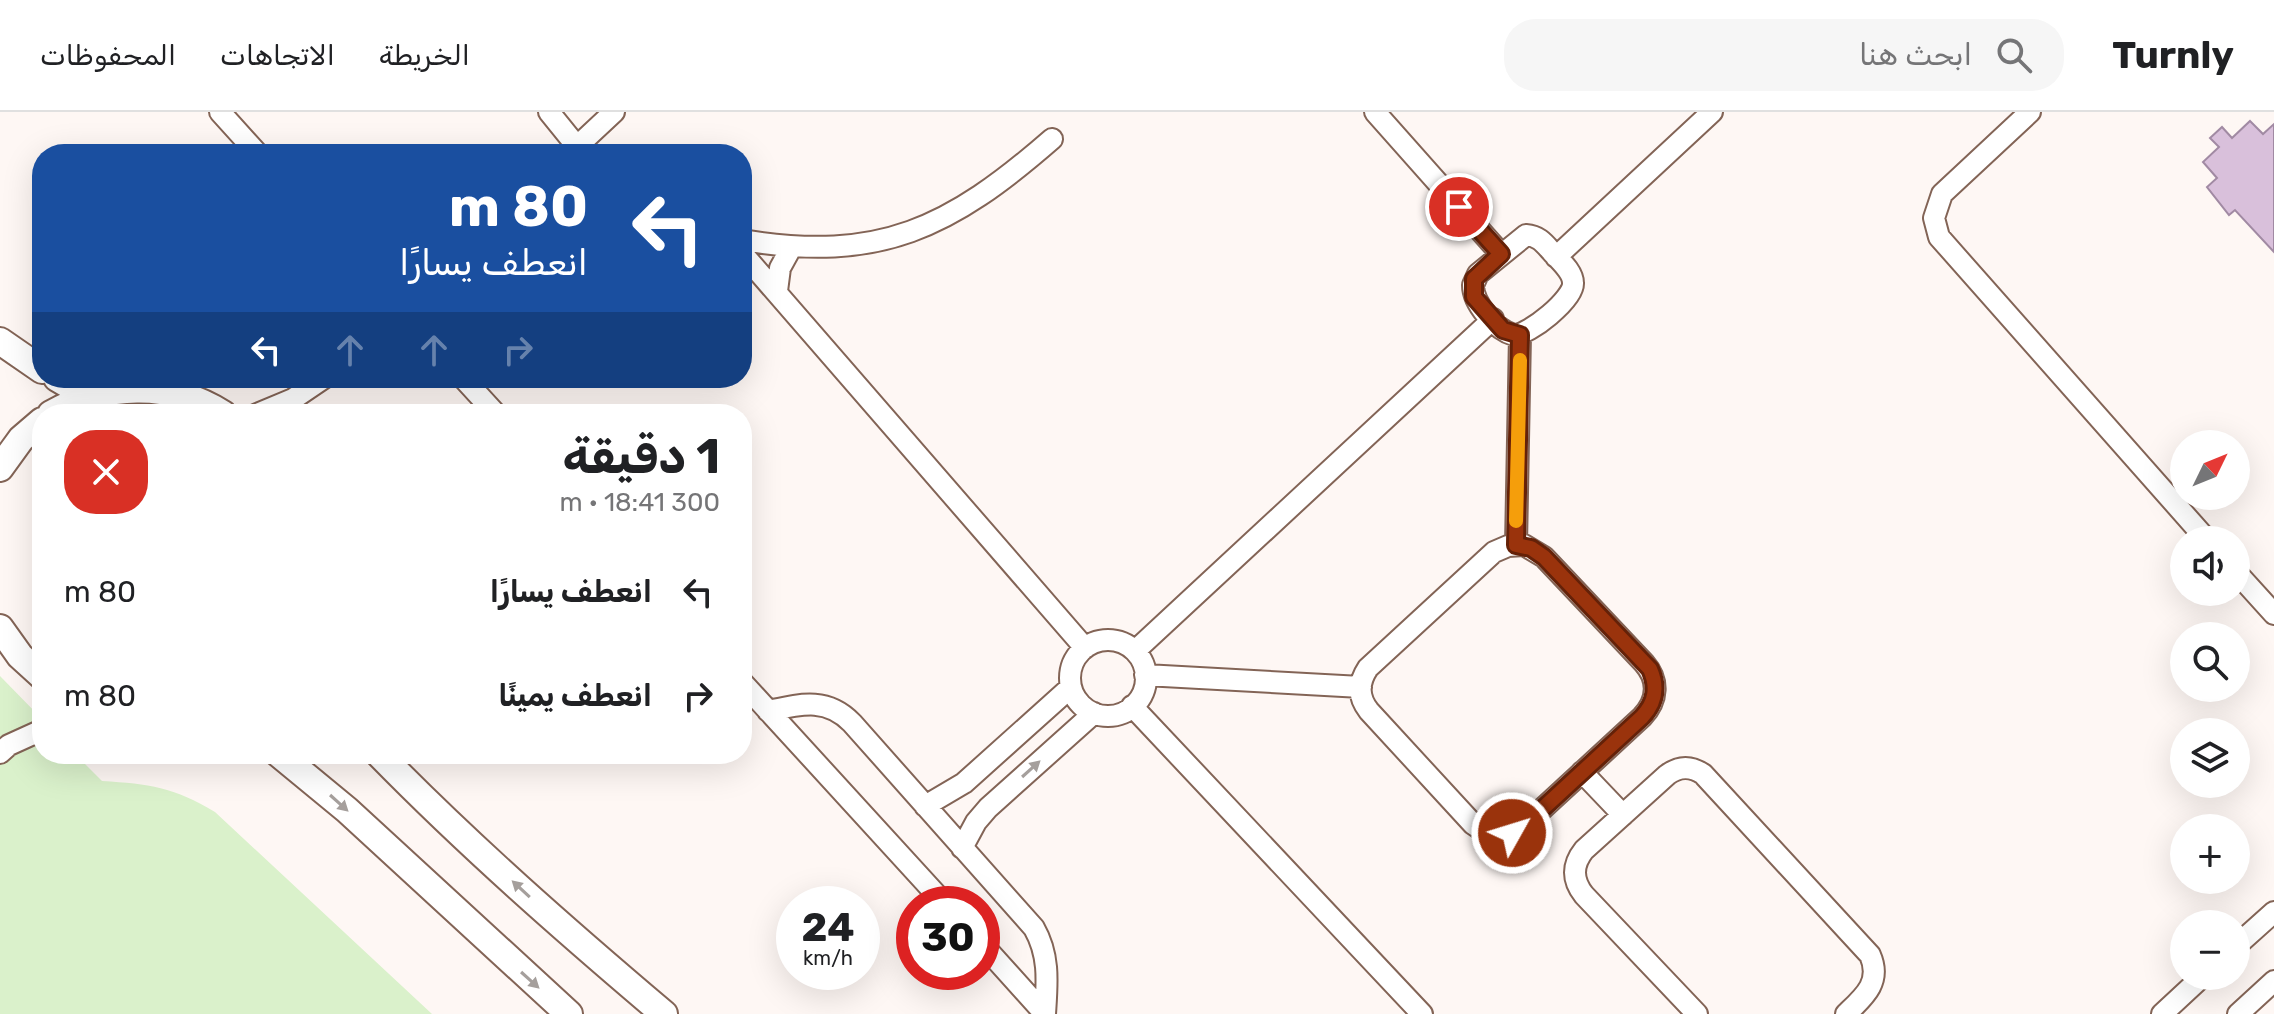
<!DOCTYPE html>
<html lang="ar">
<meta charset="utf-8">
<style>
:root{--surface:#fff;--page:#f6f6f6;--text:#202124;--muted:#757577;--line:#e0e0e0}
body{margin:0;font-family:Rubik,Cairo,sans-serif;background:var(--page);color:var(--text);direction:rtl;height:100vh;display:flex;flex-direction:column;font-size:30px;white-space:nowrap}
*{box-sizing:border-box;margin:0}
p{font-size:26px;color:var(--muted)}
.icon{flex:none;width:44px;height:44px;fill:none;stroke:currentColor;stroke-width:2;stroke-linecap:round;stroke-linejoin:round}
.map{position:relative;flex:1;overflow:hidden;direction:ltr}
.drawer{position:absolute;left:32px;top:292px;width:720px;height:360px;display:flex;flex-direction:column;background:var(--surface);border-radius:32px;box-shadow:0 8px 32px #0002;direction:rtl}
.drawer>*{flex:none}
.hud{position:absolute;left:32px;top:32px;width:720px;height:244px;border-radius:32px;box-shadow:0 8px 32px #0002;direction:rtl;background:#1a4fa0;color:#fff;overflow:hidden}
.needle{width:52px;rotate:47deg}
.tools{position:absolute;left:2170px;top:318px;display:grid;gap:16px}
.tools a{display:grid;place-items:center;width:80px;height:80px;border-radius:50%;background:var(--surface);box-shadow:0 8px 32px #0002;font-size:40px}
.speed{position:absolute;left:776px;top:774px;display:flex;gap:16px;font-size:40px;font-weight:700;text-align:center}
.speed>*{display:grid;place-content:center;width:104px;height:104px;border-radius:50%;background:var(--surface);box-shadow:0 8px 32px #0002;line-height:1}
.speed small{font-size:20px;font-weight:400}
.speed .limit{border:12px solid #d22;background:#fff;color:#111}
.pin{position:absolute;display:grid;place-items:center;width:68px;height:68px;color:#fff;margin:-34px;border:4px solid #fff;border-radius:50%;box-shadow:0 2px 8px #0007}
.me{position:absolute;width:88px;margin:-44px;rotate:51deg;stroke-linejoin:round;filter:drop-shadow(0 0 6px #0008)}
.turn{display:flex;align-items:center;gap:28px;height:168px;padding:0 32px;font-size:36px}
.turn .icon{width:104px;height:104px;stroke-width:2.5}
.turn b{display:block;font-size:56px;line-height:68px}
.lanes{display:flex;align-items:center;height:76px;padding:0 32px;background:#0003;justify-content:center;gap:40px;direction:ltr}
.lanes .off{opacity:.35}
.round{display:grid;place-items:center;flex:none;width:84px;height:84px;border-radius:32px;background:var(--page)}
.summary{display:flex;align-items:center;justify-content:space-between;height:136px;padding:0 32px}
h1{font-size:48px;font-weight:700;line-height:60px}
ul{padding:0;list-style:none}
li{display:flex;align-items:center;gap:24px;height:104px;padding:0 32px}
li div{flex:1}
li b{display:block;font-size:30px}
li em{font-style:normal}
header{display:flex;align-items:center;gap:48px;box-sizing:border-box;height:112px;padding:0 40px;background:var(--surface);border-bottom:2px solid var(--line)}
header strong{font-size:38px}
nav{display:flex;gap:44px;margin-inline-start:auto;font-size:28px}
.search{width:560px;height:72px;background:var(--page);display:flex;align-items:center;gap:20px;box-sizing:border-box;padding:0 28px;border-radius:32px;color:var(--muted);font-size:30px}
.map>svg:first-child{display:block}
</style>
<header>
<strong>Turnly</strong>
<div class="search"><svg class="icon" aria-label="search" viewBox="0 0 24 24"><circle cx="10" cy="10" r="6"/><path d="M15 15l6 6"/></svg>ابحث هنا</div>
<nav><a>الخريطة</a><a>الاتجاهات</a><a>المحفوظات</a></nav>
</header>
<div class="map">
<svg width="2274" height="902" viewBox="0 0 2274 902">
<rect width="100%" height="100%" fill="#fef7f4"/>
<path fill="#daf1cb" d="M0 564 42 607V642H75L102 669C150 672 173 675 215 700L432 902H0Z"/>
<path fill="#d9c0db" stroke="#a18aa3" stroke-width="2" d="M2250 9 2263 22 2274 12V140L2235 98 2229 103 2207 75 2217 66 2203 50 2219 35 2210 26 2222 15 2232 26Z"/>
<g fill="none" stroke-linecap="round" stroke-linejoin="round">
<defs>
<path id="minor" d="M220 0 258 42
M549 0 583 42
M1375 0 1501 142
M2030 0 1942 82 1934 106 1939 125 2207 428
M569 42 614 0
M1526 123C1539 124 1544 131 1552 140 1559 148 1573 159 1573 171 1574 187 1529 223 1514 223 1496 218 1473 192 1473 173L1478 162Z
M742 128C880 151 950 116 1052 27
M742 141 1085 536
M1556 145 1712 0
M777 179 780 156 791 136
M463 266 496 302
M257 302 293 287 324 266
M1516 433 1520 223
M1524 433 1544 445 1644 551C1659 568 1658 588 1642 605L1526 712C1509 726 1491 726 1473 712L1369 599C1358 585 1358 571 1368 556L1494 440 1508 434Z
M2236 460 2274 502
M1070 566a38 38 0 1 1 76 0a38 38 0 1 1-76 0Z
M1135 539 1493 207
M1145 563 1361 575
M742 570 945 792
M1132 594 1422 902
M768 599C801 592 827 585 852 611L1034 816C1050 844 1047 871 1045 902
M0 641 9 633 42 618
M1582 660 1623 703
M925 694 964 671 1071 575
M962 736 976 710 988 696 1094 601
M982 832 1045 902
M2236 834 2274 800
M1697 902 1584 783C1572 768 1572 753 1584 738L1667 663C1679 654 1691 654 1703 662L1870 843C1882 870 1864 885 1846 902
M2162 902 2203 864
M2238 902 2274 869"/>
<path id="major" d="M0 229 42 258
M57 266 88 284
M51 302C105 271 169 268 223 302
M0 356 21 327 42 309
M0 516 20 544 42 564
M279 642 347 698 569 902
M379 642C469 734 566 819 664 902"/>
</defs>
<use href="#minor" stroke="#836456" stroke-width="24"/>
<use href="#major" stroke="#836456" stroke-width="30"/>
<use href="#minor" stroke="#fff" stroke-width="20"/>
<use href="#major" stroke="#fff" stroke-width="26"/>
</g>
<defs><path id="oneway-solid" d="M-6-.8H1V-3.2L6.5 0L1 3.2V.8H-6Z" transform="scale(2)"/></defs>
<g fill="#a59f9c">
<use href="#oneway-solid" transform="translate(1031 657) rotate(-42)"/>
<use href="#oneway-solid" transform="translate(339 691) rotate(42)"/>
<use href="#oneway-solid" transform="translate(521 777) rotate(-137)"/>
<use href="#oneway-solid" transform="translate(530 868) rotate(42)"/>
</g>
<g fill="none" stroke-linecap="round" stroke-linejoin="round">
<defs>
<path id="route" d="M1459 95 1501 142 1474 167V185L1503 218 1520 223 1516 433 1531 436 1544 445 1650 557C1658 575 1656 590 1642 605L1526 712 1512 721"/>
</defs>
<use href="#route" stroke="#642108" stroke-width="20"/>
<use href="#route" stroke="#9a330c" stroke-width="14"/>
<path stroke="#f59e0b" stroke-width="14" d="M1516 409 1520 248"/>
</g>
</svg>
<div class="tools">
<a><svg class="needle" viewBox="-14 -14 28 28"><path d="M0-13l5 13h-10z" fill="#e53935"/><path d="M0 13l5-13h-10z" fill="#757577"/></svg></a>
<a><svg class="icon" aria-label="sound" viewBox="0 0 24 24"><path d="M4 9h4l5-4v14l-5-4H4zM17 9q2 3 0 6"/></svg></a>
<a><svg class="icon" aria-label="search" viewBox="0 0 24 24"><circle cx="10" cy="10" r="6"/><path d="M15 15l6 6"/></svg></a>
<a><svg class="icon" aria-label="layers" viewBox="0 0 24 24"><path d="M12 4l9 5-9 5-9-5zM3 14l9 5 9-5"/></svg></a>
<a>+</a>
<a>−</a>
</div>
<div class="speed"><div>24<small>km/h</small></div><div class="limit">30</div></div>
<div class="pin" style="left:1459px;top:95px;background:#d93025"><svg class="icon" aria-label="arrive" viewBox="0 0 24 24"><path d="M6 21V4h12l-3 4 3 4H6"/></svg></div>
<svg class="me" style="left:1512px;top:721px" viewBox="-20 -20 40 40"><circle r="17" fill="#9a330c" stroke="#fff" stroke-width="3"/><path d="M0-11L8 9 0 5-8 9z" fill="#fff"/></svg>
<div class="hud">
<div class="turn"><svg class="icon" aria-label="left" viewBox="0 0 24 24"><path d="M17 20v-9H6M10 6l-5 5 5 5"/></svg><div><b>80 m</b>انعطف يسارًا</div></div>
<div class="lanes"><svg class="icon" aria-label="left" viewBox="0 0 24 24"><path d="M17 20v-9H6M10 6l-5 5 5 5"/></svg><svg class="icon off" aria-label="ahead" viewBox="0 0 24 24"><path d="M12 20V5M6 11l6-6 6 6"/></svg><svg class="icon off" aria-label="ahead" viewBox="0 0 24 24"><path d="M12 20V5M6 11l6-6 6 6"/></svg><svg class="icon off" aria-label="right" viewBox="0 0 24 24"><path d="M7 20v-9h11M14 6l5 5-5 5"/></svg></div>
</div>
<section class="drawer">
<div class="summary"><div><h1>1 دقيقة</h1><p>300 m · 18:41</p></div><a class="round" style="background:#d93025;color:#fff"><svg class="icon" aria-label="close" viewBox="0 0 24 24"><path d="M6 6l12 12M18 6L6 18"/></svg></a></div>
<ul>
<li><svg class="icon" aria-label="left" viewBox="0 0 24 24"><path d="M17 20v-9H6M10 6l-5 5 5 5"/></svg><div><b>انعطف يسارًا</b></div><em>80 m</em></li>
<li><svg class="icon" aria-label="right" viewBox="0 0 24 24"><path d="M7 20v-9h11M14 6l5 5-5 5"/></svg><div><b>انعطف يمينًا</b></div><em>80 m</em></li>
</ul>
</section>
</div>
